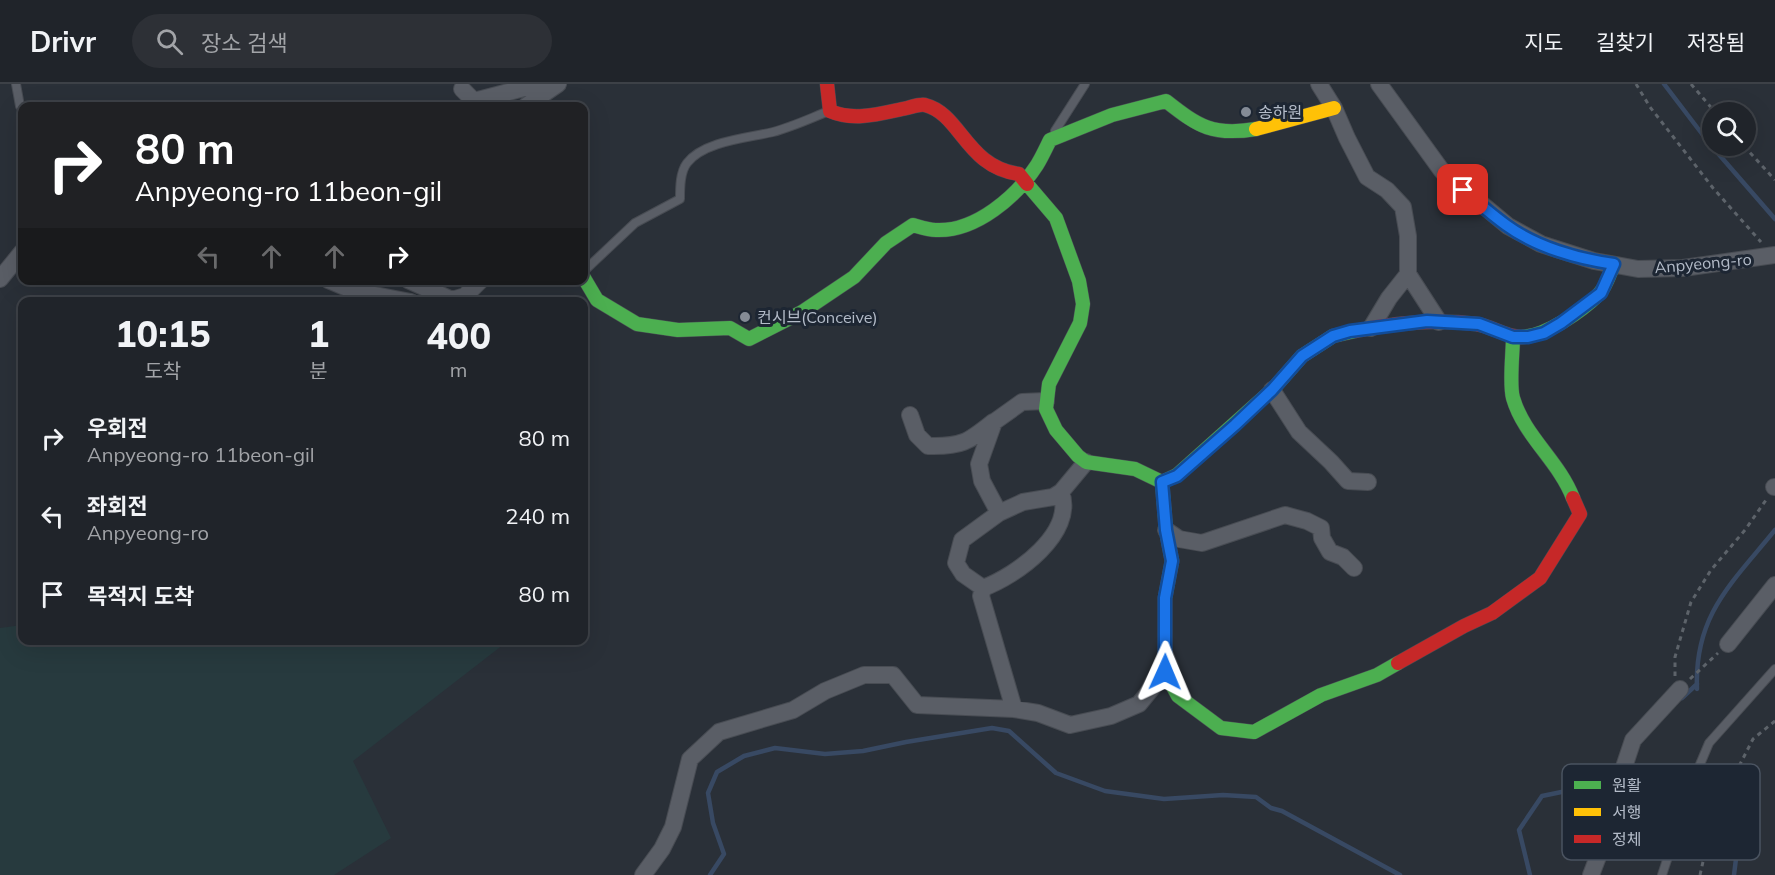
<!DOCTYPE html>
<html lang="ko">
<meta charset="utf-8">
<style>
:root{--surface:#20242a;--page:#2d3036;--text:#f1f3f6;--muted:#a2a4a8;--line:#3d4147}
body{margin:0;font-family:Mulish,"Noto Sans KR",sans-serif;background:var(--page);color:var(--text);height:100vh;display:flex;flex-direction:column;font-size:22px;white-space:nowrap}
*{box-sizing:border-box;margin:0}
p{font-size:20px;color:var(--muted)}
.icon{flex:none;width:33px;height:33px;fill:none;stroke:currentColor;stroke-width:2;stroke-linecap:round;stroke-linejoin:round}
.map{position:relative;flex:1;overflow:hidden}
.side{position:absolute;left:18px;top:213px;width:570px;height:348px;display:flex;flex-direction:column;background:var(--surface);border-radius:12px;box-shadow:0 6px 24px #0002,0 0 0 2px var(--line)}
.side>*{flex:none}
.hud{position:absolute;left:18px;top:18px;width:570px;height:183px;border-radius:12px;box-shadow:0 6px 24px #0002,0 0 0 2px var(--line);background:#202124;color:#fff;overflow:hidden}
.buttons{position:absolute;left:1702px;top:18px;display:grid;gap:12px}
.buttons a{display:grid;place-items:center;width:54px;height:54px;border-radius:50%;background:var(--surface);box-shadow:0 6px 24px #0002,0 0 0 2px var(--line);font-size:30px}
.pin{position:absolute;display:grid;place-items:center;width:51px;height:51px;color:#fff;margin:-26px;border-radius:12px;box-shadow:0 3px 9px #0006}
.me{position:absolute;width:66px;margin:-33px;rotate:1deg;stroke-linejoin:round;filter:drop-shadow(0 0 4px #0008)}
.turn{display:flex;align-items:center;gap:21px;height:126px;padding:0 18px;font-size:27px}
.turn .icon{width:78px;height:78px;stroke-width:2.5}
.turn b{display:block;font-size:42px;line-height:51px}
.lanes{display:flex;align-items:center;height:57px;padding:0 18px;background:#0003;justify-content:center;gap:30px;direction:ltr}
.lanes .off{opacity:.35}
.eta{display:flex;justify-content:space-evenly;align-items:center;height:102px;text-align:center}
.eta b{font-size:36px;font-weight:800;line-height:42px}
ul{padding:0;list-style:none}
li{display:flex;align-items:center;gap:18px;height:78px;padding:0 18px}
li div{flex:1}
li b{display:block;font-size:22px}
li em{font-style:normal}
header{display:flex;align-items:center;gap:36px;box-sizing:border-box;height:84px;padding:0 30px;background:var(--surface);border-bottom:2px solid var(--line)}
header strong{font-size:28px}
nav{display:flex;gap:33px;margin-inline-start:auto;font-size:21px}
.search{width:420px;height:54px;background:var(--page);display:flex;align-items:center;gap:15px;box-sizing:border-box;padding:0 21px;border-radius:33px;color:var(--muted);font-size:22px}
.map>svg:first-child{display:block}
</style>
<header>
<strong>Drivr</strong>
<div class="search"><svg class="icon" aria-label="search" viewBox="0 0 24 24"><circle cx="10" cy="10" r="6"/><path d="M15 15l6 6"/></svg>장소 검색</div>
<nav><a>지도</a><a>길찾기</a><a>저장됨</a></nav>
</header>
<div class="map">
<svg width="1775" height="791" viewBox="0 0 1775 791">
<rect width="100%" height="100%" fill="#2a3038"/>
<path fill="#273a3e" d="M22 541V556L508 557 353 677 391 754 334 791H0V544Z"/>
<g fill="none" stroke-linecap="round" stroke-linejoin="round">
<path stroke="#384963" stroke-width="4.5" d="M1664 0 1709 59 1775 135
M1697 605C1694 531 1732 499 1775 446
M1682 614 1697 600
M1733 706 1741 734 1734 791
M710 791 724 770 713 739 708 709 717 688 744 672 775 664 825 670 863 667 906 658 992 644 1009 647 1056 689 1105 707 1164 715 1223 711 1256 713 1271 724 1282 727 1400 791
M1530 791 1519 746 1542 712 1615 697"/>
<defs>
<path id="lane" d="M16 0 20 22 22 24
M1055 47 1085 0
M584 187 635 139 680 115C680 104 680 88 687 79 704 57 748 54 773 48 792 43 811 34 829 27
M1662 791 1693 697 1709 659 1775 585"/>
<path id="street" d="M1319 0 1334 24 1347 54 1367 93 1387 106 1403 123 1408 152V190L1439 238
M1379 0 1442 87 1508 142 1541 160 1594 177 1638 185 1683 184 1775 171
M462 5 474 17 539 0
M526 22 558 0
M0 195 22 168
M328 196 354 207 411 218
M408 196 452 216
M445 218 465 212 481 196
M1371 244 1389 214 1408 190
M1272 306 1299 348 1331 378 1348 397 1368 398
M910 331 917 351 928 362C962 363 968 358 993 338
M1774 403H1775
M999 429 982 397 979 380 994 338 1022 318 1046 317
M1166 446 1179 455 1202 459 1285 431 1307 437 1321 444 1322 454 1330 468 1343 473 1354 484
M983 504 963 490 956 479 962 456 999 429 1023 418 1053 413 1061 408
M1728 560 1775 501
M1014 625 981 512 983 504C1016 492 1076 449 1061 408L1086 378
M643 791 662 765 673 743 690 675 719 648 793 626 825 607 864 591H893L917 621 1014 625 1038 629 1070 641 1111 632 1139 620 1165 588
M1591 791 1617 723 1621 692 1633 656 1680 605"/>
<path id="fast" d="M1027 100 1056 134 1079 197 1083 220 1080 239 1049 300 1046 325 1056 346 1078 372 1086 378 1135 385 1162 398 1177 391 1272 306 1302 272 1333 252 1355 247
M584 194 597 216 637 240 678 246 730 244 749 255 802 228 854 193 886 159 913 141C920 143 928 146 936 146 976 148 1017 112 1037 81 1042 73 1046 64 1050 56L1112 31 1166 17C1199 43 1213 52 1256 45
M1513 253C1513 268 1509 300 1513 314 1524 352 1559 377 1573 414
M1521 253C1545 253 1582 227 1599 210 1606 203 1610 189 1614 180
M1162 398 1166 446 1172 477 1165 514V588L1178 612 1221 644 1254 648 1321 611 1377 591 1398 579"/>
<path id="slow" d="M1256 45 1334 24"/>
<path id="jam" d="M827 0 830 27C855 38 882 29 907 24 912 23 919 20 925 21 961 30 966 83 1019 90L1027 100
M1355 247C1395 239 1436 235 1476 240 1492 242 1505 253 1521 253
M1398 579 1464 542 1492 529 1540 494 1580 430 1573 414"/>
</defs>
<use href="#lane" stroke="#484c53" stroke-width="10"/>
<use href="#street" stroke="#484c53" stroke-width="18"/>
<use href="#fast" stroke="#484c53" stroke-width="15"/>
<use href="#slow" stroke="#484c53" stroke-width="15"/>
<use href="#jam" stroke="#484c53" stroke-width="15"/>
<path stroke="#5d636a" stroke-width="3" stroke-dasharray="4.5 4.5" stroke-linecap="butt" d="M1636 0 1650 23 1713 104 1761 158
M1691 0 1715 28
M1744 62 1775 96
M1675 592V573L1691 518 1711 486 1745 446 1766 416
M1690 595 1718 569
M1700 791 1713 733 1753 655 1775 637"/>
<use href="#lane" stroke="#5a5e66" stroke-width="8"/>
<use href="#street" stroke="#5a5e66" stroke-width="16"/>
<use href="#fast" stroke="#4caf50" stroke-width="14"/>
<use href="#slow" stroke="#ffc107" stroke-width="14"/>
<use href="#jam" stroke="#c62828" stroke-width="14"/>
</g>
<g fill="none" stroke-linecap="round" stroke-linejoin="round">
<defs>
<path id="route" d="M1165 588V514L1172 477 1166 446 1162 398 1177 392 1235 341 1272 306 1302 272 1333 252 1350 247 1427 237 1479 240 1513 253H1528L1544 249 1561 239 1601 209 1614 180C1578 175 1536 163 1506 141 1491 130 1477 118 1463 106"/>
</defs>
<use href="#route" stroke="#114b97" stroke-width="15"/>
<use href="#route" stroke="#1a73e8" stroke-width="10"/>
</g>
<g fill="#848b96" stroke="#1d2633" stroke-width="2">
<circle cx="1246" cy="28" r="6"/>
<circle cx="745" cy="233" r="6"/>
</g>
<g text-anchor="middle" stroke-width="6" stroke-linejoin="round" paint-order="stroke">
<g font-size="16" fill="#b4bcc9" stroke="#1d2633" text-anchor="start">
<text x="1258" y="34">송하원</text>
<text x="757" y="239">컨시브(Conceive)</text>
</g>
<g font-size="16" fill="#b4bcc9" stroke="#1d2633">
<text transform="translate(1703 179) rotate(-5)" y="6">Anpyeong-ro</text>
</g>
</g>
<rect x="1562" y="680" width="198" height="96" rx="9" fill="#1d2633" stroke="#4a5360" stroke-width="1.5"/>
<rect x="1574" y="697" width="27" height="8" fill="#4caf50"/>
<rect x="1574" y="724" width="27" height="8" fill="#ffc107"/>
<rect x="1574" y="751" width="27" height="8" fill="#c62828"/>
<g font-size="16" fill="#b4bcc9">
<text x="1612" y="707">원활</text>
<text x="1612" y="734">서행</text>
<text x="1612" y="761">정체</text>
</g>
</svg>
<div class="buttons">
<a><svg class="icon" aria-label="search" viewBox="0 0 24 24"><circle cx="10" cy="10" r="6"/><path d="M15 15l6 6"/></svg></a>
</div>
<div class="pin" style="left:1463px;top:106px;background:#d93025"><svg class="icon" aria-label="arrive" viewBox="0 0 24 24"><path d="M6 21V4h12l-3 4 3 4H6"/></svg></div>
<svg class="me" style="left:1165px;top:588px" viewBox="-20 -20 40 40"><path d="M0-17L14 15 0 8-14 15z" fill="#1a73e8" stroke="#fff" stroke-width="4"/></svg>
<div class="hud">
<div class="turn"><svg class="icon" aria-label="right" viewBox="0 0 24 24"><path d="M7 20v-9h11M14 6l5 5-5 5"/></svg><div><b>80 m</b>Anpyeong-ro 11beon-gil</div></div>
<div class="lanes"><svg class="icon off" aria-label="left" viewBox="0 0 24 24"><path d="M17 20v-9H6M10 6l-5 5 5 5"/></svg><svg class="icon off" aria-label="ahead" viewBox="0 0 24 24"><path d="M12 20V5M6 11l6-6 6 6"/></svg><svg class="icon off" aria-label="ahead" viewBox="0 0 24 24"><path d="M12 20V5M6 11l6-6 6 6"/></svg><svg class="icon" aria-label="right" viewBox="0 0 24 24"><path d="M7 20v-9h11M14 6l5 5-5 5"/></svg></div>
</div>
<section class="side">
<div class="eta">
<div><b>10:15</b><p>도착</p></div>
<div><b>1</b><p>분</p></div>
<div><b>400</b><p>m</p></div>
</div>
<ul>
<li><svg class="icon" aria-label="right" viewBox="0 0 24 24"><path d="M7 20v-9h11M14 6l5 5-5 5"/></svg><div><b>우회전</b><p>Anpyeong-ro 11beon-gil</p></div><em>80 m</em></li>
<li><svg class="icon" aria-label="left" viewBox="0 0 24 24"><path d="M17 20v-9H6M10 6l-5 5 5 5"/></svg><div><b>좌회전</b><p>Anpyeong-ro</p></div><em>240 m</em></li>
<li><svg class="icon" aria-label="arrive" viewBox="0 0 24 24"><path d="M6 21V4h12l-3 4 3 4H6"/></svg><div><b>목적지 도착</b></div><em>80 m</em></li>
</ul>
</section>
</div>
